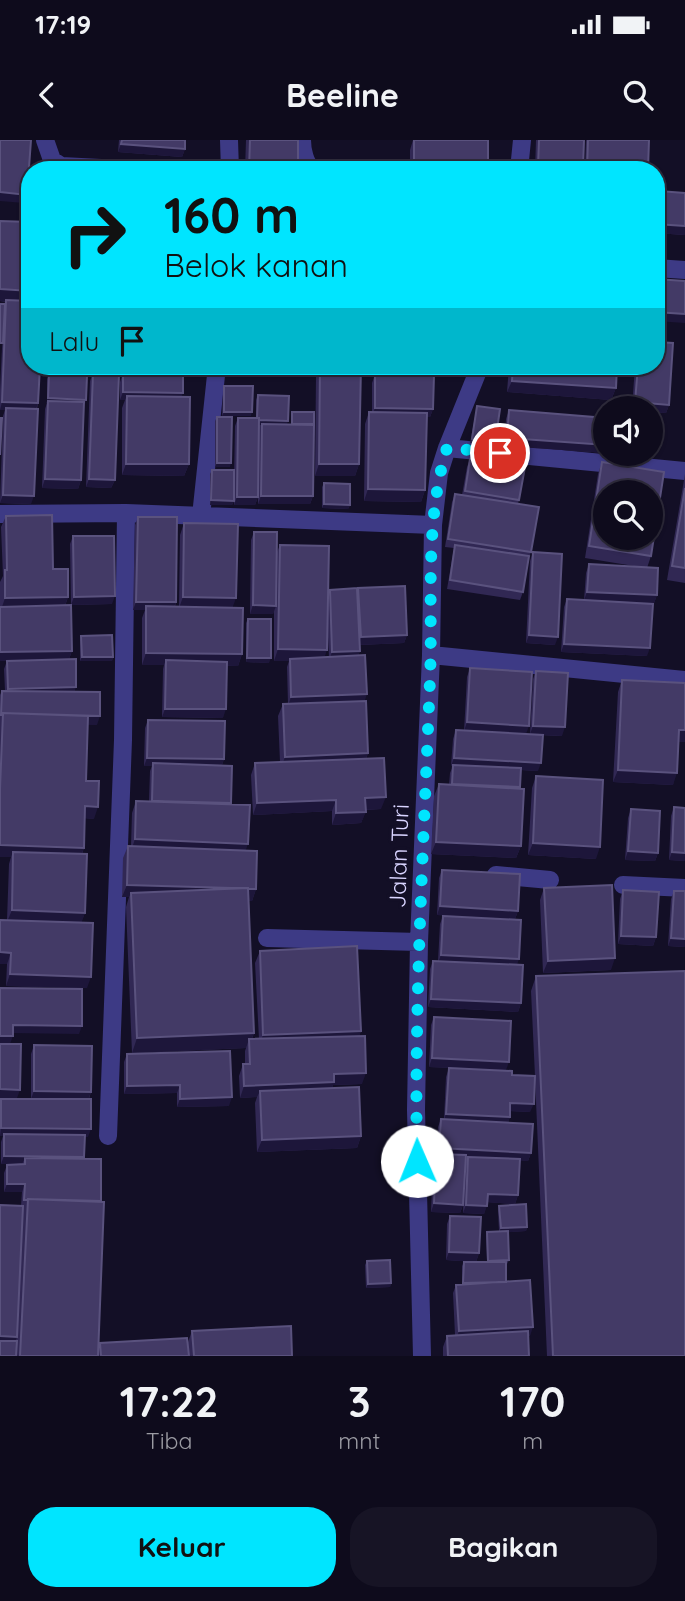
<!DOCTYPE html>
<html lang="id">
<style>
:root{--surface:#0e0b1c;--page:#171425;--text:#f1f3f6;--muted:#9b9ba3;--line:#2e2b3b;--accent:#00e5ff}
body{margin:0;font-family:Quicksand,sans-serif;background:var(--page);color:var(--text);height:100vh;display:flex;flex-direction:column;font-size:26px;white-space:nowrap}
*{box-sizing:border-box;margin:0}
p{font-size:23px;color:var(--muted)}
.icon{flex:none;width:38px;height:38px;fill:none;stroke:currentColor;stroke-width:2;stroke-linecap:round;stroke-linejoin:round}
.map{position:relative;height:1216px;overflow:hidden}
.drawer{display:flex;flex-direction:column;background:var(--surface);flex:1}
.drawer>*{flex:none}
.banner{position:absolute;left:21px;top:21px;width:644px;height:214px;border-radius:28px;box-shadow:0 2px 5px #0004,0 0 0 2px var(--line);background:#00e5ff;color:#111;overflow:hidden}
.controls{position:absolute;left:593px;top:256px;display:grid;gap:14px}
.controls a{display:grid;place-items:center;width:70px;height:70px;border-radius:50%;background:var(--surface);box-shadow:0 2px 5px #0004,0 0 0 2px var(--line);font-size:35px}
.pin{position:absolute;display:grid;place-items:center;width:60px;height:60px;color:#fff;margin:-30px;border:4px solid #fff;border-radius:50%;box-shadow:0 2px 7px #0007}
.me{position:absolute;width:77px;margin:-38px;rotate:359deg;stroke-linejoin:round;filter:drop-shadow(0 0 5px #0008)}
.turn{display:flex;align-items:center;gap:24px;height:147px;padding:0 28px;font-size:32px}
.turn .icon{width:91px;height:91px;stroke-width:2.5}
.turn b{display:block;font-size:49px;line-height:60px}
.then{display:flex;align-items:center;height:66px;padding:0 28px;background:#0003;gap:14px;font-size:26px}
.eta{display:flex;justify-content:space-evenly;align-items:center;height:119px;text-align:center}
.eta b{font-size:42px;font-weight:700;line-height:49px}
.action{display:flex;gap:14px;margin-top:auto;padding:14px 28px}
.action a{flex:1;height:80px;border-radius:28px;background:var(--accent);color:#111;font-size:28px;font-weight:700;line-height:80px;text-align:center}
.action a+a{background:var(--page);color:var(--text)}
.status{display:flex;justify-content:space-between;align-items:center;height:49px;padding:0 35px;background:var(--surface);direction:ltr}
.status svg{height:19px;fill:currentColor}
header{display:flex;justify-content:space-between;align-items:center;height:91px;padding:0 28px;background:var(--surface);font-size:32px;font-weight:700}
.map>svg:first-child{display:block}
</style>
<div class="status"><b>17:19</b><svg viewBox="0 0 49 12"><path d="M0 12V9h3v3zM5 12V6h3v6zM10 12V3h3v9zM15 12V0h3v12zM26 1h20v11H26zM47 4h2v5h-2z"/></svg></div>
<header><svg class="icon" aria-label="back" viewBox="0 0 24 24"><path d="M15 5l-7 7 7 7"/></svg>Beeline<svg class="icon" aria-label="search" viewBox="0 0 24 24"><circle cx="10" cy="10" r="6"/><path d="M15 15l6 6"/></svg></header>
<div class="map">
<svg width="685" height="1216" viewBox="0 0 685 1216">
<rect width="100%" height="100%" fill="#130f26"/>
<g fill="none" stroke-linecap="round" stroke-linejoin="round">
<path stroke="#3d3a85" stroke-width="18" d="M45 0 52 20 61 26 121 29
M229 0 230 30
M302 0C302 10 305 24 313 30
M121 30 153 28 230 29
M519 30 522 0
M656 128 685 130
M447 308 685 331
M0 374 126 373 433 385
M201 376 217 226
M431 515 685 540
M496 735 550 740
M623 745 685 748
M267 798 419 802
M108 996 123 600 126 373
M422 1216 416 970 419 802 431 515 433 385 439 333 447 308 480 226"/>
</g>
<path fill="#312854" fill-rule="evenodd" d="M119 0H185V9L182 17 118 12Z
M246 0H298V30H245Z
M413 0H488V30H410V10Z
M536 0H584L582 30H535Z
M586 0H649L648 30H585Z
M659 51 685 95 656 93V60Z
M0 81 38 263 37 269 31 364 0 363 3 276 5 270H0V250L2 208 6 162 0 161Z
M99 226H187L183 236 181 257 189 324 184 336 122 335V268L125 260H120V242L122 236H119L115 340 111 348 86 347 90 241 93 233H99Z
M283 226H446L445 230 361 229 359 324 355 336H315L316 235 319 228H283Z
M509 226H617L616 248 611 260 507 252Z
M635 226H656L669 265 666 273 651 272V268H632Z
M49 234 84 264 81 340 78 349 42 348 45 269 47 263V239Z
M375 234 433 269 430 277H427L425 350 421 362 364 361 365 284 369 272H372V243Z
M224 246 251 276H222L223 250Z
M258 255 287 284H291V276L292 272 313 356 310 364H258V357L255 365H234V361L232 365H210V334L212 330 234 340 235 286 238 278H256V260Z
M477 266 495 303 494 307 470 303Z
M509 270 606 278V313L504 306 506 279Z
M217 277 230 327H215V281Z
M470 319 519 360 518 364 531 412 528 420 523 452 520 460 447 449 454 408 445 407 452 362 455 354 462 355 467 327Z
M602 322 651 416 647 428 657 455 654 463 630 462 647 516 561 512 564 467 567 459 584 460 586 433 589 424 646 428 585 418 598 334Z
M685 334V443L667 440Z
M324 343 350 365 348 369 322 368V347Z
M6 376 53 429 68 457 65 466 72 511 69 519 75 552 97 585 88 584 86 641 94 679 85 678 84 708 82 714 85 773 81 782 87 848 6 846 7 824H0V780H7L9 724 11 717H0V555L2 551H5L4 529 7 521 55 520 0 521V442L3 436 1 387Z
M138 377 176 462 175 467H179L180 395 184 383 233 467 242 514 238 526H226L223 578 162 577 163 529 164 525H142V478L145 470H133L135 385Z
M254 392 277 412 280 405 328 455 330 450 357 452 358 448 407 495 404 503 359 505 360 511 358 516 365 561 368 613 366 619 381 669 366 670 361 683 332 685V671L253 675 251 635 255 623 280 622 278 576 283 564H288L287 527 289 521H274V470L273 474H250L251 400ZM327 477 329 517H324Z
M73 396 112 464 71 465 70 404Z
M533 412 555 505 526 503 530 421Z
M248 479 269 523 246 522V483Z
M81 496 113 517 112 521H80V500Z
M470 528 526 594H530L533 539 536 531 562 596 539 595 538 631 521 630 520 648 521 706 516 718 431 714 434 656 439 644 449 645 450 633 453 626H451L453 599 456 590 464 591 467 537Z
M622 540 679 602 673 645 613 642 618 552Z
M148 580 224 619 222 625 231 664 245 711 256 749 252 761H249L254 893 252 899H259L255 823 260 811 361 891 359 896 362 944 333 945 332 948 361 996 357 1008 257 1012 255 963 257 957 240 958 239 936 243 924H245V911L246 908 132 913 126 767 129 757H122L123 718 128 706H131L132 673 136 661 149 662 150 631 152 626H144L145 588Z
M536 636 596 719 528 715 532 648Z
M674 667 685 668V721L669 720 671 676Z
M631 669 658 713 655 721 625 720 628 678Z
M442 730 518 771 515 779 437 775 439 738Z
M544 748 611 830 543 833 540 760Z
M623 750 656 797 653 806 618 804 620 759Z
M674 751 685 807 668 806 671 759Z
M443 776 517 825 521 863 518 872 428 867 430 829 433 821H438L440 784Z
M536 836 685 1216H547L535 938 530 972 510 971V977L508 982 531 1013 528 1021 520 1020 518 1055 515 1064 487 1062 484 1074 463 1073 465 1025 463 1065 460 1073 431 1072 433 1022 436 1015 438 987 441 979H444L446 937 449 928 512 935 535 936 531 851Z
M434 877 506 930 429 927 431 885Z
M34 905 91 952 89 959 88 997H85L84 1019 98 1209 100 1203 188 1202 192 1191 292 1216H0L21 1066 22 1052H4V1033L7 1025 22 1024H1V1002L3 996H0V962L1 959H31V914Z
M127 914 229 966 177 967V953L124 954V922Z
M499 1066 527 1087 526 1091 508 1092 509 1120 507 1124H506V1142L530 1196H528L529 1216H443V1207L447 1196 455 1195 453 1153 456 1145 462 1144V1126L464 1122H487L486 1096 487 1092 499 1091 498 1070Z
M450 1076 479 1113 476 1122 446 1120 447 1084Z
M367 1121 391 1143 390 1147 366 1148 365 1125Z"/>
<path fill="#1d163a" d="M121 4 185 9 182 17 118 12Z
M538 26 583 28 582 30H537Z
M0 52 27 55 24 63 0 61Z
M656 84 685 86V95L656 93Z
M0 149 30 151V163L0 161Z
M656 172 685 174V183L656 181Z
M48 226H90L87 234 46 232Z
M284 226H319V228H283Z
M320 226H446L445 230 320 228Z
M102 227 187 228 184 236 99 235Z
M512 241 616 248 611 260 507 252Z
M123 252 183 253 180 261 127 256 125 260H120Z
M48 258 86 260 85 264 46 263Z
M2 262 38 263 35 272 6 268 5 270H0Z
M635 262 669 265 666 273 651 272V268H633Z
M375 268 433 269 430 277 372 276Z
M224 272H252L251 276H222Z
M257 280 288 281 287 285H256Z
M507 298 606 305V313L504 306Z
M217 323H231L230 327H215Z
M126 324H189L184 336 122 335Z
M319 324H359L355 336H315Z
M45 339 81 340 78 349 42 348Z
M89 339 115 340 111 348 86 347Z
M368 349 425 350 421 362 364 361Z
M3 355 34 356 31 364 0 363Z
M261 356H313L310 364H258Z
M237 357H258L255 365H234Z
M211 360 234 361 232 365H210Z
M324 364 350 365 348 369 322 368Z
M587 452 657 455 654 463 584 460Z
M115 456 112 464 71 465 74 457Z
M68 457 64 468 1 470 5 458Z
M183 457 236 458 232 469 179 468Z
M136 462H176L173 470 146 466 145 470H133Z
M253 465 276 466 273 474H250Z
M407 495 404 503 358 505 361 497Z
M529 495 558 497 555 505 526 503Z
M564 504 650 508 647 516 561 512Z
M278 509 327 510 323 522 290 519 289 521H274Z
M72 511 69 519 0 521V512Z
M360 511 357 520 329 521 332 512Z
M146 513 242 514 238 526 166 525V520L164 525H142Z
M82 517H113L112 521H80Z
M247 518H271L269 523 246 522Z
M76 547 73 556 5 557 8 549Z
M367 554 364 563 288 566 291 557Z
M165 569H226L223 578 162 577Z
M3 575 100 576 97 585 2 583Z
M467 582 529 586 526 594 464 591Z
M533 586 565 587 562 596 530 594Z
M679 590H685V602H675Z
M368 613 364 625 281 628 285 617Z
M147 618 224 619 221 628 153 623 152 626H144Z
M454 618 541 623 538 631 451 626Z
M618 630 677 633 673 645 613 642Z
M386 657 381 669 361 670 365 658Z
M336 660 332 671 253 675 257 663Z
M85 666 98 667 94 679 81 678Z
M366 672 361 683 332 685 336 673Z
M135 699 248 704 244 715 131 711Z
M436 702 521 706 516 718 431 714Z
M533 703 600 707 596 719 528 715Z
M0 705 84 708 79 720 13 712 11 717H0Z
M628 711 658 713 655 721 625 720Z
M672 712 685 713V721L669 720Z
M127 745 256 749 252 761 131 757V753L129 757H122Z
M440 766 518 771 515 779 437 775Z
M12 770 85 773 81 784 7 782Z
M621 796 656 797 653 806 618 804Z
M671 798 685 799V807L668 806Z
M0 812 11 813 7 824H0Z
M441 815 519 819 516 828 438 823Z
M615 818 611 830 543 833 548 821Z
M10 834 91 837 87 848 6 846Z
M431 859 521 863 518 872 428 867Z
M13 885 82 886 79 894 10 893Z
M361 891 357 903 259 907 263 895Z
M254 893 249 906V899L246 908 132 913 137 898Z
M0 896H13L10 904H0Z
M432 918 509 922 506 930 429 927Z
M366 933 362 944 333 945 330 954 260 951 257 957 240 958 244 946 334 934Z
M180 945 177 953 124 954 127 946Z
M0 949 20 950 17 958H0Z
M34 951 91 952 88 960 31 959Z
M232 957 229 966 177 967 180 959Z
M510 963 534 964 530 972 507 971Z
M446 974 510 977 507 986 443 983Z
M1 988 91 989 88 997 0 996Z
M361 996 357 1008 257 1012 262 1000Z
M439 1008 531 1013 528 1021 436 1016Z
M4 1016 84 1017 81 1025 25 1018 22 1024H1Z
M7 1044H25L22 1052H4Z
M488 1054 518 1055 515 1064 485 1062Z
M434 1063 463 1065 460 1073 431 1072Z
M466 1065 487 1066 484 1074 463 1073Z
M527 1087 526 1091 499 1093 501 1088Z
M449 1112 479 1113 476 1122 446 1120Z
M391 1143 390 1147 366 1148 368 1144Z
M533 1187 530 1196 456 1200 459 1191Z
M0 1196 17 1197 13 1209 0 1208Z"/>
<path fill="#433a66" stroke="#5a527e" stroke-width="2" fill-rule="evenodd" d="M0 0H31L27 55 0 52Z
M122 0H185V9L121 4Z
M250 0H298V30H249Z
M414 0H488V30H414Z
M539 0H584L583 28 538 26Z
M588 0H649L648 30 587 29Z
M156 28H206V30H156Z
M659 51 685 53V86L656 84Z
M0 81 30 82V151L0 149Z
M656 139 685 141V174L656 172Z
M6 160 30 161V226H40L38 263 2 262Z
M0 164H5L3 203H0Z
M656 202 673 203 669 265 635 262 638 226H656Z
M102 226H187V228L102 227Z
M320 226H361L359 324H319Z
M513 226H617L616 248 512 241Z
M93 233 119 234 115 340 89 339Z
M49 234 87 236 86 260 48 258Z
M123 234 183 235V253L123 252Z
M375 234 434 235 433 269 375 268Z
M224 246H253L252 272H224Z
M258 255 289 256 288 281 259 280V278H257Z
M127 256 190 257 189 324H126Z
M48 261 84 262 81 340 45 339Z
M477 266 500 269 495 303 472 299Z
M6 268 38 269 34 356 3 355Z
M509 270 606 278V305L507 298Z
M292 272H314V284H292Z
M369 272 427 273 425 350 368 349Z
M217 277H232L231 323H217Z
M0 278H2L0 315Z
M238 278H259L258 357H237Z
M262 284 314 285 313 356H261Z
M470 319 525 327 519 360 465 351Z
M602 322 664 332 651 416 589 406ZM606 352H651V397H606Z
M212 330H234V361L211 360Z
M324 343 350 344V365L324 364Z
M685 348V428L672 426Z
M455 354 539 367 531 412 448 399Z
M52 375 53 429H68V457L5 458V430H7L6 376Z
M138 377H177L176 462H136Z
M184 383 238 384 236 458 183 457Z
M254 392H277L276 466 253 465Z
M73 396H114L115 456 74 457Z
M280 405 329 406 327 510 278 509Z
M455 405 529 416 523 452 450 440Z
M533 412 562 414 558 497 529 495Z
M589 424 658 428 657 455 587 452Z
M405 446 407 495 361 497 358 448Z
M357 448 360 511 332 512 330 450Z
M567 459 653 464 650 508 564 504Z
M71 465 72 511 0 512V467Z
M146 466 243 468 242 514 146 513Z
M248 479H271V518H247Z
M112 495 113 517H82L81 496Z
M365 515 367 554 291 557 290 519Z
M76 519V547L8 549 7 521Z
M166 520 227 522 226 569H165Z
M470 528 532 532 529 586 467 582Z
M536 531 568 533 565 587 533 586Z
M622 540 685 543V590H679L677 633 618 630Z
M2 551 100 552V576L3 573V575H1Z
M366 561 368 613 285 617 283 564Z
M3 573 88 576 86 641H99L98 667 85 666 84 708 0 705V649Z
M148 580 225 581 224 619 147 618Z
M456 590 543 595 541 623 454 618Z
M384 618 386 657 365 658 366 672 336 673V660L257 663 255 623Z
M153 623 232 626 231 663 152 661Z
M453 625 521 628 520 647 452 644Z
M536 636 603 640 600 707 533 703Z
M439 644 524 649 521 706 436 702Z
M136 661 250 665 248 704 135 699Z
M674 667 685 668V713L672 712Z
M631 669 660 671 658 713 628 711Z
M128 706 257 711 256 749H248V748H232L127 745Z
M13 712 87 714 85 773 12 770Z
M442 730 520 734 518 771 440 766Z
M612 745 615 818 548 821 544 748Z
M248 748 254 893 137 898 131 753Z
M623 750 659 752 656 797 621 796Z
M674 751H685V799L671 798Z
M443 776 521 780 519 819 441 815Z
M0 780 93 783 91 837 10 834 11 813 0 812Z
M357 806 361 891 263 895 260 811Z
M433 821 523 825 521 863 431 859Z
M685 831V1216H553L536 836Z
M0 848 82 849V886L13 885V896H0Z
M434 877 511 881 509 922 432 918Z
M365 896 366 933 334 934V942L244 946 243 924H250L249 899Z
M0 904H21L20 950 0 949Z
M34 905 92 906 91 952 34 951Z
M230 911 232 957 180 959V945L127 946V914Z
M449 928 512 931V935L535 936 534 964 510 963V977L446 974Z
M359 947 361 996 262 1000 260 951Z
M1 959H91V989L1 988Z
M441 979 533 984 531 1013 439 1008Z
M4 994 85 995 84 1017 4 1016Z
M436 1014 466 1015 463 1065 434 1063Z
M468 1017 520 1019 518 1055 488 1054 487 1066 466 1065Z
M25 1018 101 1019V1061L28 1059 27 1060H24L25 1044H7V1025L25 1024Z
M28 1059 104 1062 98 1216H20Z
M526 1064 527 1087 501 1088 499 1066Z
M0 1065 23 1066 17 1197 0 1196Z
M450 1076 481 1077 479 1113 449 1112Z
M508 1091 509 1120 488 1121 487 1092Z
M390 1120 391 1143 368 1144 367 1121Z
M464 1122H506V1142L463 1143Z
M530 1140 533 1187 459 1191 456 1145Z
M291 1186 292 1216H194L192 1191Z
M528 1191 529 1216H448L447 1196Z
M187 1198 189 1216H101L100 1203Z
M0 1201H17L16 1216H0Z"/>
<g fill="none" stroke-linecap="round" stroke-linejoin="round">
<path stroke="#00e5ff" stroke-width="12" stroke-dasharray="0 21.6" d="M417 1021C414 860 424 699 430 539 433 463 424 382 447 308L500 313"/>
</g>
<g text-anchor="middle" stroke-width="7" stroke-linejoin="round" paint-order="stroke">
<g font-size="23" fill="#d9d4ff" stroke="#130f26">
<text transform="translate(399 716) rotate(-88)" y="8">Jalan Turi</text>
</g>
</g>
</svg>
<div class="controls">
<a><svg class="icon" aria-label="sound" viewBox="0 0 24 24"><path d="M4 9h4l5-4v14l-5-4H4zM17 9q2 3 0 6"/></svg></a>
<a><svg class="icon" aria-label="search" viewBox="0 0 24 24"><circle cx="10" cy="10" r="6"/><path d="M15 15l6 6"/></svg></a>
</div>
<div class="pin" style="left:500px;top:313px;background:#d93025"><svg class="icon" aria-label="arrive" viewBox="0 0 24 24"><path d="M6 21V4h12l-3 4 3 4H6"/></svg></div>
<svg class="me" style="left:417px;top:1021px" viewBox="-20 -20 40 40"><circle r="19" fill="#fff"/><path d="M0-13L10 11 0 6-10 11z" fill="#00e5ff"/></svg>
<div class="banner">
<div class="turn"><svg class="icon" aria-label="right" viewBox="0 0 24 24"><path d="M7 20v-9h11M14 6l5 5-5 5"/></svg><div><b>160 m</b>Belok kanan</div></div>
<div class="then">Lalu<svg class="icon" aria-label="arrive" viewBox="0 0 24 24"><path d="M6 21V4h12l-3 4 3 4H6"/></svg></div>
</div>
</div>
<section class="drawer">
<div class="eta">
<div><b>17:22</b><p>Tiba</p></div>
<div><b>3</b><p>mnt</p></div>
<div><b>170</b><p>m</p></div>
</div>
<div class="action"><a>Keluar</a><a>Bagikan</a></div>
</section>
